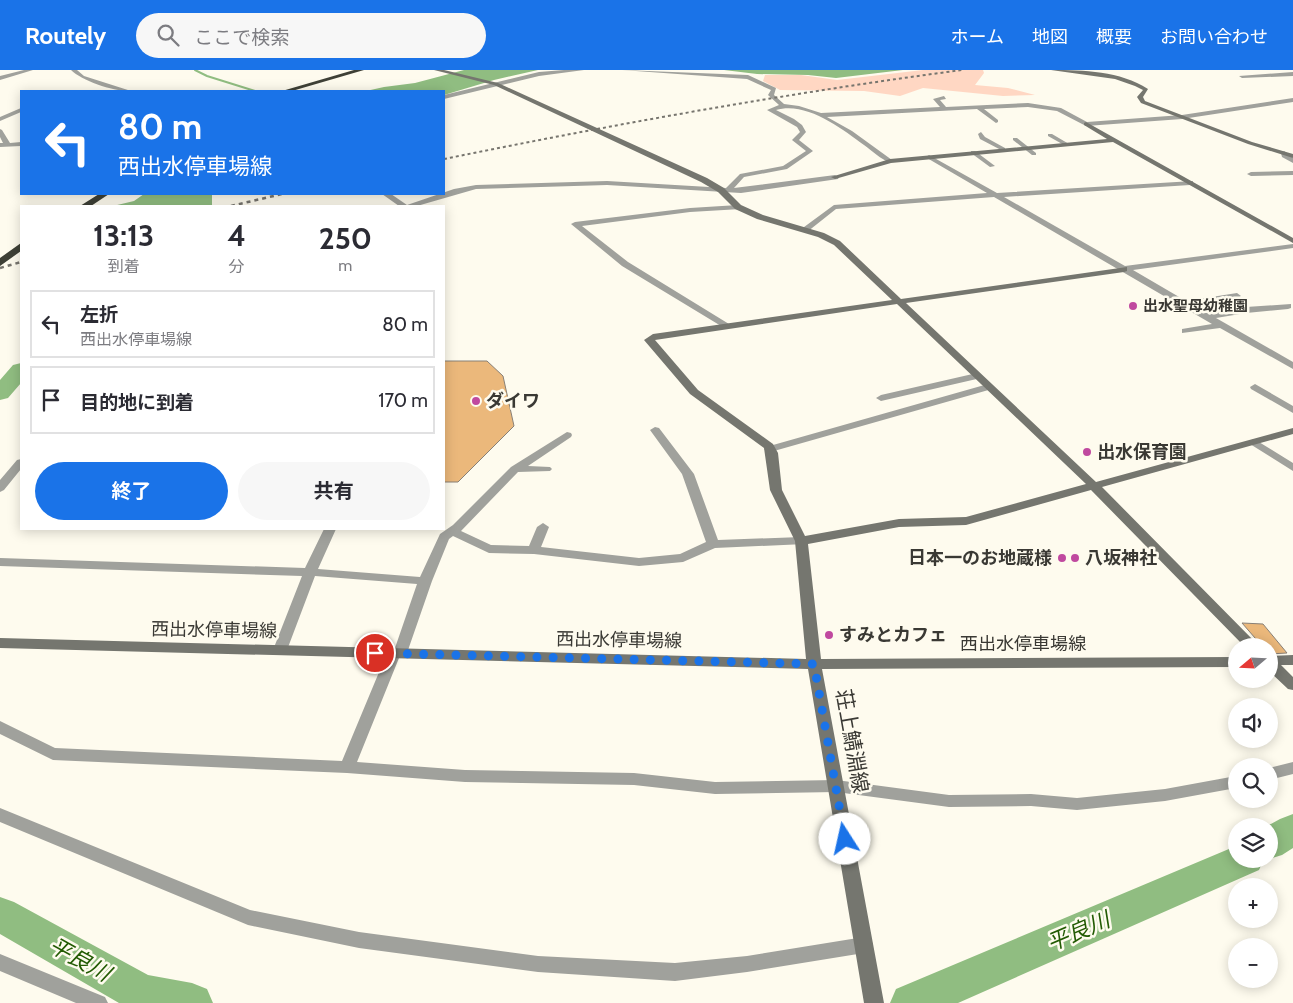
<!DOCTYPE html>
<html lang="ja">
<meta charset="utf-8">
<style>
:root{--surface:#fff;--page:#f7f7f7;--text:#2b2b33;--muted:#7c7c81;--line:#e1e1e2;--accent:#1a73e8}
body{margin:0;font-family:Cabin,"Noto Sans JP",sans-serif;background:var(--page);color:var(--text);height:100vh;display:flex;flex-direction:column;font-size:19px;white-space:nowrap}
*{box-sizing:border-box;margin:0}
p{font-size:16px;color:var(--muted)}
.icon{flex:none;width:28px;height:28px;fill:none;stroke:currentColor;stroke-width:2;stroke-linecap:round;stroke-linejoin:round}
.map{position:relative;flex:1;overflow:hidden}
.details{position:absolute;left:20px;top:135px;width:425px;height:325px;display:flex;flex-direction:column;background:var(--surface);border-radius:0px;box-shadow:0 2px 12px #0003}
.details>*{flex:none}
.guide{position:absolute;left:20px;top:20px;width:425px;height:105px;border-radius:0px;box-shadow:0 2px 12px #0003;background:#1a73e8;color:#fff;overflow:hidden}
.needle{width:32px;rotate:251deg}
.buttons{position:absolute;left:1228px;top:568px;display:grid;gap:10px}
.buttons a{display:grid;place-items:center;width:50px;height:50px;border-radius:50%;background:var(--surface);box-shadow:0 2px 12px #0003;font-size:25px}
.pin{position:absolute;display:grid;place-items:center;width:42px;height:42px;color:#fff;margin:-21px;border:2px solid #fff;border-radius:50%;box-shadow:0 1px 5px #0007}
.me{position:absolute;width:55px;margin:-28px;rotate:350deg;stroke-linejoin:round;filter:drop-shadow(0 0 4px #0008)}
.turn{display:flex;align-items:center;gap:18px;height:105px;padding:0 15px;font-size:22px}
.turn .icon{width:65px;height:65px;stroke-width:2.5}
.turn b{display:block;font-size:35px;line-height:42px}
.eta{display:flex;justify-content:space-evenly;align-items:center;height:85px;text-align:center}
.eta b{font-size:30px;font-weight:700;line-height:35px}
.cta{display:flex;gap:10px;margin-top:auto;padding:10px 15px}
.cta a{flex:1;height:58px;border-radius:30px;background:var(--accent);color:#fff;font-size:20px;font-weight:700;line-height:58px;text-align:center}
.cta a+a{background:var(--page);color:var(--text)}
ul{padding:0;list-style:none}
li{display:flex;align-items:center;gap:15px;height:68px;margin:0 10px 8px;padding:0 5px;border:2px solid var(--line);border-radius:0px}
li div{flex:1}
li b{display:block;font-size:19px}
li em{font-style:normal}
header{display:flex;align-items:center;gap:30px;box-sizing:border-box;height:70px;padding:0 25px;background:var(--accent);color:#fff}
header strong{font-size:24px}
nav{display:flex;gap:28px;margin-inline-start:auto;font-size:18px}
.search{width:350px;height:45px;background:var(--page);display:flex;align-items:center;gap:12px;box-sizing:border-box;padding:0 18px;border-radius:28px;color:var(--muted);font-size:19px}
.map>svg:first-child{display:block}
</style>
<header>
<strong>Routely</strong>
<div class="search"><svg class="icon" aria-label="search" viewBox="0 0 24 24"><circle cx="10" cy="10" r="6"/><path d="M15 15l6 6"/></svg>ここで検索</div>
<nav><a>ホーム</a><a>地図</a><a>概要</a><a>お問い合わせ</a></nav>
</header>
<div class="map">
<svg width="1293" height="933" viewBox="0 0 1293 933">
<rect width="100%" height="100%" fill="#fefbee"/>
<path fill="#ffd7c3" d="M923 0H983L984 3 975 15 1008 18 1035 25 1003 26 923 18 900 26 864 21 780 20 763 11 765 5H801L837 10Z"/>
<path fill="#90bd81" d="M464 0H538L494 10 444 25V21H366L384 17 415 13Z
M724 0H903L836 8 808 5 757 4Z
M144 124H212V136H113L134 131Z"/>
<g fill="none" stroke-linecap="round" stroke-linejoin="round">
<path stroke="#90bd81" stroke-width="2" d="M195 0 207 6 255 21"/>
<path fill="#90bd81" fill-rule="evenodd" d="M21 293V313L8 328 0 330V310L13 295Z
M1293 744V778L1282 785 1269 789H1268L1269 756H1267L1280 749Z
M1236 776V789H1264L1259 800 958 933H890L896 919Z
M0 827 14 832 148 905 192 913 207 919 213 933H119L0 864Z"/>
</g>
<path fill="#ebb87b" stroke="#888077" d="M444 291H487L503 306 514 356 458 412H444Z
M1242 553 1263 554 1287 583 1269 584V576H1262Z"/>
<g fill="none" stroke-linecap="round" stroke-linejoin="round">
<path fill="#a0a19c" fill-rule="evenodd" d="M24 0H33L0 10V6Z
M71 0H77L84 6 131 21C115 22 82 11 71 0Z
M564 0H584L539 6 444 29V25L539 2Z
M622 0 748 5 776 18 774 25 784 34 799 36 821 43 940 37 933 29 944 26 946 29 940 30 946 37 1028 33 1061 38 1087 52 1182 45 1293 28V32L1182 49 1086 56 1057 41 1028 37 984 39 998 50V52L996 53 977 39 827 47 852 61 892 90V92L890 93C881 89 872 81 864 75 841 58 806 31 776 40L794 49 802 55 806 62 799 70 813 81 787 99 744 107 734 118 835 105 839 107 838 109 741 123 607 115 476 119 417 136H399L382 124H391L407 135 454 119 476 115 607 111 726 118 740 104 783 96 806 81 792 70 800 62 797 57 767 40 779 35 768 25 771 20 747 9Z
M1293 2V6L1242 8 1239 6Z
M21 38V42L0 51V47Z
M0 59 2 60 10 73 21 72V76L0 77V73H3L0 67Z
M981 62 985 67 1005 78V80H1001L980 69 978 64Z
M1048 64H1052L1069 74 1064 75 1048 66Z
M1013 68H1017L1036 83V85H1032L1013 70Z
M971 81H975L995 96 990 97 971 83Z
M1284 81 1293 88V93L1282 87 1281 83Z
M929 85 997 123 1193 111V115H1190L1004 127 1125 196 1293 174V178L1133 200 1186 231 1237 223 1241 226 1237 229 1194 235 1209 244 1246 237 1291 234V238L1288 239 1246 243 1216 248 1293 292V299L1220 258 1182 263V259L1212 254 994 127 836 139 807 162 800 160 834 135 987 123 927 88 926 87Z
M1293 101V105L1251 106 1247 104 1251 102Z
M738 135 742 137 741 139 690 142 582 156 628 192 729 254V258L726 259 622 196 571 154 575 152 690 138Z
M977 303 982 306 981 308 881 331 876 328 881 325Z
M988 314 993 317 992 319 774 381H766L764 379 766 377Z
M1255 314 1293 336V343L1251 319 1250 317Z
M655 357 659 358 694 404 718 470 801 467 805 468 807 471 805 474 715 478 683 492 639 496 534 484 489 483 453 466 449 469 432 511 407 583 405 586 399 588 357 692 465 700 634 703 715 712 836 710 949 725 1031 724 1077 728 1165 719 1236 706V718L1165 731 1077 740 1031 736 949 737 836 722 715 724 634 715 465 712 347 703 53 690 0 664V651L55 678 342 691 387 583 389 580 395 578 417 514 315 506 287 580 285 583H275L273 580 302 506 0 496V488L305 498 324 459H336L318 499 420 507 440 464 453 455 511 397 567 362 571 363 572 365 571 367 528 396 550 397 552 399 550 401 518 402 461 461 491 475 529 476 537 457 543 453 549 457 541 477 639 488 680 484 706 472 682 404 650 360Z
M1254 369 1293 393V401L1250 374 1248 372Z
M21 389V399L4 420 0 422V410L17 390Z
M1293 692V704L1269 710V698Z
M0 738 250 840 359 862 538 886 675 893 747 886 864 867 871 869 873 875 871 881 864 883 747 902 675 911 538 902 359 878 248 855 0 752Z
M0 884 105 927 108 933H76L0 901Z"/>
<path fill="#75766f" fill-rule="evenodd" d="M434 0H444L498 13 707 108 724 118 741 135 763 145 824 163 840 171 901 229 1127 197V201L1124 202 906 233 1096 412 1293 358V364L1102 417 1259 576H1244L1091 420 966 455 899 457 808 474 821 589 1236 587V597L822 599 884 933H864L808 599 0 578V568L806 589 795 471 770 420 764 378 690 324 644 270 653 264 892 230 834 175 818 167 757 149 735 139 718 122 701 112 494 15ZM897 234 1086 414 966 447 899 449 805 466 782 420 778 383 773 374 698 320 655 270Z
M1051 0C1084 0 1120 1 1148 19L1143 27 1145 31 1252 72 1293 84V88L1248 74 1141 33 1137 27 1143 20 1135 16 1115 9Z
M1086 52 1293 168V173L1113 72 891 93 835 109 831 107 890 89 1107 69 1084 55V53Z
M1293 585V595H1281L1293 607V620L1288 619 1269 601V586Z"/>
<path fill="#3e4036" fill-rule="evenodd" d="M354 0H364L292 21H282Z
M99 124H109L91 136H80Z
M21 173V181L0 196V188Z"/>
<path stroke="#77756e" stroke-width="2" stroke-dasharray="3 3" stroke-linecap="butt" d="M444 89C616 54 788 23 962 0"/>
<path stroke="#77756e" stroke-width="2.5" stroke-dasharray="4 4" stroke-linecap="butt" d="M231 136 282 124
M0 198 21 192"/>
</g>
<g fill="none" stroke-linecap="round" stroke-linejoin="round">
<path stroke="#1a73e8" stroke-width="9" stroke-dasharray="0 16.2" d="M375 583 814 594 845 769"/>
</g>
<g fill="#c0499f" stroke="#fefbee" stroke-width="2">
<circle cx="1133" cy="236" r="5"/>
<circle cx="476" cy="331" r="5"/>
<circle cx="1087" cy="382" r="5"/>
<circle cx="1062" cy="488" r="5"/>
<circle cx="1075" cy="488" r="5"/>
<circle cx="829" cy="565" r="5"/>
</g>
<g text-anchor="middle" stroke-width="5" stroke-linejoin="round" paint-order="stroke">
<g font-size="15" font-weight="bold" fill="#3a3934" stroke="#fefbee" text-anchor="start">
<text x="1143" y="241">出水聖母幼稚園</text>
</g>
<g font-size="18" font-weight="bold" fill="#3a3934" stroke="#fefbee" text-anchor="start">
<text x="486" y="337">ダイワ</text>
<text x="1097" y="388">出水保育園</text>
<text x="1052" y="494" text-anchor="end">日本一のお地蔵様</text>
<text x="1085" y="494">八坂神社</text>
<text x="839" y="571">すみとカフェ</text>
</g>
<g font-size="18" fill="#3a3934" stroke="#fefbee">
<text transform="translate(214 560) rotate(1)" y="6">西出水停車場線</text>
<text transform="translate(619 570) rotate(1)" y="6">西出水停車場線</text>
<text x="1023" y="580">西出水停車場線</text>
</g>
<g font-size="21" fill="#3a3934" stroke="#fefbee">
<text transform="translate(852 671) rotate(80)" y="7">荘上鯖淵線</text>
</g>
<g font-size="22" font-style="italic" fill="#225b03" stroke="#fefbee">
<text transform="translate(1078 861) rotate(-23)" y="8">平良川</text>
<text transform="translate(80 889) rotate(29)" y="8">平良川</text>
</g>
</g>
</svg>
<div class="buttons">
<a><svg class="needle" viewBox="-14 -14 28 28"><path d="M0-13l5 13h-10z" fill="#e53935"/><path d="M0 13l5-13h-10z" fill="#7c7c81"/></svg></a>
<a><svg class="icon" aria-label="sound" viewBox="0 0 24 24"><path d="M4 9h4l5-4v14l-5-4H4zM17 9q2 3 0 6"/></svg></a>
<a><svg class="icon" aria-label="search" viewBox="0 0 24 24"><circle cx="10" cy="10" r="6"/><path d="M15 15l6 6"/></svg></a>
<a><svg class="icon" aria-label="layers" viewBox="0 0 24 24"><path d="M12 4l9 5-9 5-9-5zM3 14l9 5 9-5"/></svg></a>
<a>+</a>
<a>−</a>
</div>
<div class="pin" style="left:375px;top:583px;background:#d93025"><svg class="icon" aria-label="arrive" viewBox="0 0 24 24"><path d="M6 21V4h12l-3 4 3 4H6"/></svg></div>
<svg class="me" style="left:845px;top:769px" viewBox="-20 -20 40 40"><circle r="19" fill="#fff"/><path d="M0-13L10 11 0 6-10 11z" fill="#1a73e8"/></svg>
<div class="guide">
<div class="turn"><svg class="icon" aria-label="left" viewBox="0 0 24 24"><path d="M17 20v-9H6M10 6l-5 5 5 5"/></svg><div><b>80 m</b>西出水停車場線</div></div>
</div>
<section class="details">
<div class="eta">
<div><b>13:13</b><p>到着</p></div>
<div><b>4</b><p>分</p></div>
<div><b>250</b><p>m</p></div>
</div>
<ul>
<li><svg class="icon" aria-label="left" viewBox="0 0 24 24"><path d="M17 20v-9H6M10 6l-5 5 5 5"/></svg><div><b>左折</b><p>西出水停車場線</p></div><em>80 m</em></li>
<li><svg class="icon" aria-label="arrive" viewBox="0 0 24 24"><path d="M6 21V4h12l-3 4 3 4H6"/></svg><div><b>目的地に到着</b></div><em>170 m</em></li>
</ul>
<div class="cta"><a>終了</a><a>共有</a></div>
</section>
</div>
